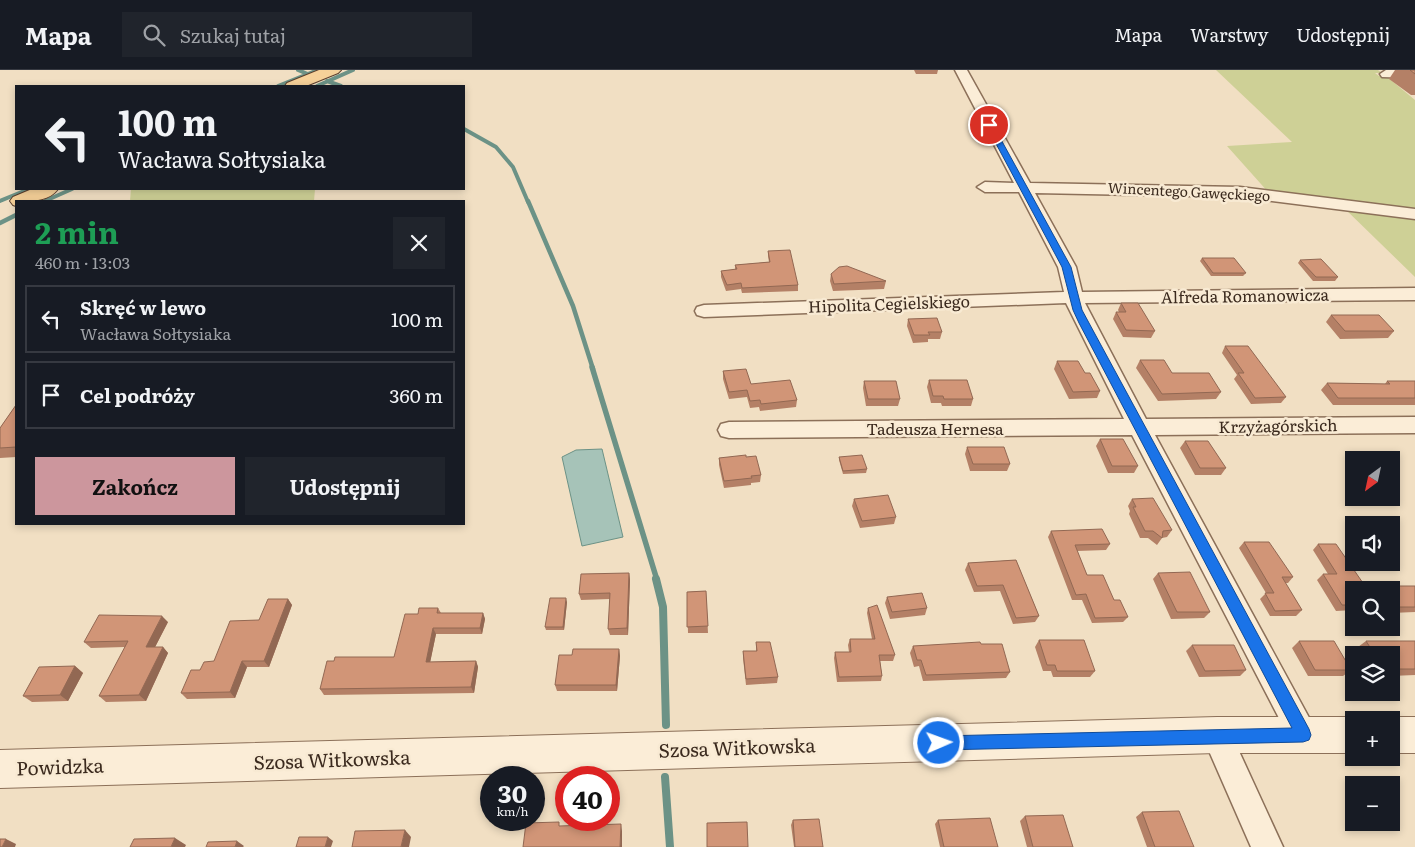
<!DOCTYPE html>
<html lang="pl">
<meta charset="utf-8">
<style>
:root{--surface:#171b24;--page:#20242c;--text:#f1f3f6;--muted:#9ea1a6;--line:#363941;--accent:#cc969d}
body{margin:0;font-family:Literata,serif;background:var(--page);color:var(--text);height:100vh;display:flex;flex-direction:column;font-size:19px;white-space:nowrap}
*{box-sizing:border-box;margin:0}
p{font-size:16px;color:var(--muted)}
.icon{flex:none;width:28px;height:28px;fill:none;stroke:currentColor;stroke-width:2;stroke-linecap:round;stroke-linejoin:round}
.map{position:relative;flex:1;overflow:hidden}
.drawer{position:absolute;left:15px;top:130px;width:450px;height:325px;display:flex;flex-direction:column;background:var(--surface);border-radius:0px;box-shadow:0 2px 8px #0003}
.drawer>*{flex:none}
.guide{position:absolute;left:15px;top:15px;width:450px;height:105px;border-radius:0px;box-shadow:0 2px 8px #0003;background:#171b24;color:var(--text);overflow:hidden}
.needle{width:32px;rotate:213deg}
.fabs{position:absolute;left:1345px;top:381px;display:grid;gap:10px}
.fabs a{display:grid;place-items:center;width:55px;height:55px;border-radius:0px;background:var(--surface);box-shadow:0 2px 8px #0003;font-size:25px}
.speed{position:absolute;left:480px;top:696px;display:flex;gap:10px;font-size:25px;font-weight:700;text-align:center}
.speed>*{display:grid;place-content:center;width:65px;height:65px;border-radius:50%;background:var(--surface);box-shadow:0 2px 8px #0003;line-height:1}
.speed small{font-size:12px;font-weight:400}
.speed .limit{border:8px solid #d22;background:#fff;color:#111}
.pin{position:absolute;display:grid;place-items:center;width:42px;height:42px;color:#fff;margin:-21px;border:2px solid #fff;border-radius:50%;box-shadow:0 1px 5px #0007}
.me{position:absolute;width:55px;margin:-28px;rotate:88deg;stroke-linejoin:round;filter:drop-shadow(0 0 4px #0008)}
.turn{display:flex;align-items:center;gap:18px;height:105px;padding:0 20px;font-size:22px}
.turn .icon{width:65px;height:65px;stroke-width:2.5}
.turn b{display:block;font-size:35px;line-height:42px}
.round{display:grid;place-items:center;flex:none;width:52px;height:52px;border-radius:0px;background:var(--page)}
.headline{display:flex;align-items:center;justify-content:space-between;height:85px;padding:0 20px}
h1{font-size:30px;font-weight:700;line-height:38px;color:#1e9e55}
.primary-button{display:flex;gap:10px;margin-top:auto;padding:10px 20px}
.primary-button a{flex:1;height:58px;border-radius:0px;background:var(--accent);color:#111;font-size:20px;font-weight:700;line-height:58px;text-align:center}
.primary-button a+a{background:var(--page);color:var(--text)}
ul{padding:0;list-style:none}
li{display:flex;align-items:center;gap:15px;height:68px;margin:0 10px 8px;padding:0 10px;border:2px solid var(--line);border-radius:0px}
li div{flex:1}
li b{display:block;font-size:19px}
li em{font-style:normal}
header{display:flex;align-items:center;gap:30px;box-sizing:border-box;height:70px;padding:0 25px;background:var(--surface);border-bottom:1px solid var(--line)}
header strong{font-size:24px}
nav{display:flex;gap:28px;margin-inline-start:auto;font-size:18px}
.search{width:350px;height:45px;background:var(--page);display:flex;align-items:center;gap:12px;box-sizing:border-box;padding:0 18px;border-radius:0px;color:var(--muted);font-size:19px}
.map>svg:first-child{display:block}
</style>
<header>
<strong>Mapa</strong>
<div class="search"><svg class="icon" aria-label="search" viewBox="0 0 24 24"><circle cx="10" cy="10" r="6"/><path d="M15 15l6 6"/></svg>Szukaj tutaj</div>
<nav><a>Mapa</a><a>Warstwy</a><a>Udostępnij</a></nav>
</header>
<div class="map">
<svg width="1415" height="777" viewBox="0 0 1415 777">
<rect width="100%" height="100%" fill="#f1dfc3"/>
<path fill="#ced096" d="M1216 0H1378L1382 3H1375L1379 6H1386L1415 30V140L1269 123 1227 76 1292 72Z
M131 119H315L314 131H130Z
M1342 136 1415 146V207Z"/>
<path fill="#a6c3b8" stroke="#6c9286" d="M602 379 623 467 582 476 562 387 576 380Z"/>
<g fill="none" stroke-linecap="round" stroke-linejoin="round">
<path stroke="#6c9286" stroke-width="4" d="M298 0 310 5
M327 11 341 16
M278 16 318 0
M317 16 353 0
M464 59 496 77 513 97 528 132
M0 131 29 119
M45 131 72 119"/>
<path stroke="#6c9286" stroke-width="4.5" d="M528 131 573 236 593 299
M0 153 16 145"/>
<path stroke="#6c9286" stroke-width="5.5" d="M592 297 657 510"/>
<path stroke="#6c9286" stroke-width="8" d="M656 509 663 537 666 655
M665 707 670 777"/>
<defs>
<path id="minor" d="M955 0H967L1030 113 1240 117 1415 139V149L1240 127 1035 123 1076 197 1082 222 1415 218V230L1085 233 1146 349 1415 347V363L1155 365 1313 655 1318 665 1313 675 1303 679 1293 675 1132 365 729 368 721 366 718 360 721 354 729 352 1124 349 1066 233 704 247 697 245 695 241 697 237 704 235 1064 222 1058 197 1019 122H985L977 117 985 112 1014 113Z
M1386 0H1415V8L1382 7 1380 4Z
M1217 651 1227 655 1283 777H1251L1202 665 1207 655Z"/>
<path id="tertiary" d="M1217 647H1354L1361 650H1354V683H1217L0 718V680Z
M1391 647H1415V683H1391V650H1384Z"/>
<path id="primary" d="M319 0H341L338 3 306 16H285L287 13Z
M32 119H58C49 132 30 131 16 131V136L13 135 10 131 13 127Z"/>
</defs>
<use href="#minor" stroke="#8c7059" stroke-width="3"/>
<use href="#tertiary" stroke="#8c7059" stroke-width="2"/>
<use href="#primary" stroke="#5a3e2d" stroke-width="2"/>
<use href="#minor" fill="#fbedd7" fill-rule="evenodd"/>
<use href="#tertiary" fill="#fbedd7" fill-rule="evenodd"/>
<use href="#primary" fill="#f6d199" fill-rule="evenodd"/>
</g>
<path fill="#b48066" d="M914 0H938L937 4H916Z
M1395 0H1415V25H1411L1389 9Z
M768 181 798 215V221L742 223 741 219 726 221 721 207V201L735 200V195L769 192 768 186Z
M1202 188 1246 203 1243 206H1211L1200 191Z
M1300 190 1338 207 1335 211H1313L1298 193Z
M831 204 886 211 884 219 833 221 830 211Z
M1121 233 1155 261 1151 268 1123 267 1113 249 1116 242H1119L1118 240Z
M1331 245 1394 261 1388 268 1340 269 1326 252Z
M908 249 942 262 940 269H928V272L913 273 907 256Z
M1225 276 1286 327 1281 333 1251 334 1234 309 1237 305 1222 283Z
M1140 290 1172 303 1221 322 1216 329 1158 331 1136 298Z
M1057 291 1085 303 1100 321 1097 328 1069 329 1054 299Z
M723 301 751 314 797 330 796 337 760 341 759 337 750 338 747 327 729 329 723 309Z
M929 310 973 329 971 336H942L941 333H931L927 317Z
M864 311 900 329 898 336H866L863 318Z
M1387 311H1415V335H1333L1321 320 1327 313 1385 314Z
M16 335V387L0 388V358Z
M1100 369 1138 396 1134 403H1108L1096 376Z
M1185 371 1226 398 1221 405H1195L1180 378Z
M967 377 1010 394 1007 401H970L965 384Z
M746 387 761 405 760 412 751 413V415L724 418 719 395V388Z
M839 387 867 399 866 403 843 404 839 390Z
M854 429 896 447 894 454 860 458 852 436Z
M1132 429 1172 460 1167 467 1162 468 1157 475 1148 468H1140L1129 444 1130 441 1128 436Z
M1051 461 1110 474 1106 480 1077 481 1087 505 1114 530 1128 547 1123 552 1092 553 1082 530H1072L1048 467Z
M1244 472 1293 507 1288 513H1285L1302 540 1296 546H1270L1260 529 1266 523 1239 478Z
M1318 474 1365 516H1415V542L1391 543V520H1354V540L1336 541 1317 510 1323 504H1328L1313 480Z
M1016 490 1039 546 1035 552 1013 554 1000 521 974 522 965 500 968 493Z
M629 503 630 510 628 565H610L608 559 610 529 581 530 579 524Z
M1158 503 1210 542 1204 548 1171 549 1153 509Z
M706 521 708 563H688L687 522Z
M887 527 927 538 925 545 890 549 885 533Z
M288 529 292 535 269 597H247L235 628 187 629 181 623 200 600 214 591 259 550Z
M567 532 564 560H546L545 557Z
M438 538 441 543H483L485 549 482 564H436L430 592 476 591 478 597 474 623 324 625 320 619 394 587 418 544Z
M868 538 895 585 893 591H880L882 606 881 611 837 612 834 588 835 582H849L848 575 850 569H872L867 543Z
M168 552 155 577H163L168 583 146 631 106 632 99 626 125 577 91 578 84 572Z
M1039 570 1095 601 1090 607H1053L1051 601H1043L1035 577Z
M1299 571 1351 600 1343 606H1308L1292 578Z
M1366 571H1415V605L1391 606V585H1363L1358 577Z
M756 572 778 607 777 613 746 615 743 588V581H756Z
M981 574 1010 602 1006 608 923 611 919 596 914 597 910 583 913 576Z
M1192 575 1246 600 1240 606 1199 607 1186 581Z
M619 579 620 586 617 621H557L555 615 572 585Z
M75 596 83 603 68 631 32 632 23 626Z
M1142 742 1194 777H1147L1136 747Z
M1025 746 1073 777H1027L1020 751Z
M793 750 823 777H794L791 755Z
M938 750 998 777H940L935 754Z"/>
<path fill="#926853" d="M629 503 630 510 628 565 627 558Z
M566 528 567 532 564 560 563 557Z
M288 529 292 535 269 597 264 591Z
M483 543 485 549 482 564 480 558Z
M162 546 168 552 152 583 146 577Z
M433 558 436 564 429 598 426 592Z
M163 577 168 583 146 631 139 625Z
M619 579 620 586 617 621 616 615Z
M242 591 247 597 235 628 230 622Z
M476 591 478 597 474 623 471 617Z
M75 596 83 603 68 631 60 625Z
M621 754 622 761V777H620Z
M405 760 411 767 409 777H401Z
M328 767 333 771 331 777H325Z
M175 768 186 775 185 777H171Z
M6 769 16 774 15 777H2Z
M237 771 244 776 243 777H235Z"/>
<path fill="#d19577" stroke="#926853" d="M1410 0H1415V4Z
M790 180 798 215 742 218 741 213 727 215 721 201 737 199 735 195 770 192 768 181Z
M1202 188H1234L1246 203H1213Z
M1321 189 1338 207H1316L1300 190Z
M847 196 886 211 834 214 831 204 839 197Z
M1121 233H1138L1155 261 1126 260 1116 242H1126Z
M1331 245H1379L1394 261H1345Z
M937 248 942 262H928L930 265H914L908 249Z
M1225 276H1248L1286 327 1255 328 1238 303H1244Z
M1140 290H1164L1172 303H1209L1221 322 1162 324Z
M1057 291H1078L1085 303H1090L1100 321 1073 322Z
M746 299 751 314 790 310 797 330 761 334 760 330 750 331 747 320 729 322 723 301Z
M929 310H967L973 329H944L943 326H933Z
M864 311H896L900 329H868Z
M1387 311H1415V328H1338L1327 313 1390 314Z
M16 335V377L0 378V358Z
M1100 369H1123L1138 396H1112Z
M1185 371H1208L1226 398H1200Z
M967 377H1004L1010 394H973Z
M746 385V387L756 386 761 405 751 406 752 408 724 411 719 388Z
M862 385 867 399 843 401 839 387Z
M888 425 896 447 862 451 854 429Z
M1153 428 1172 460 1163 461 1162 468 1153 461H1145L1133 437H1136L1132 429Z
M1102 459 1110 474 1075 475 1087 505H1103L1114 530H1120L1128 547 1095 548 1086 524 1076 525 1051 461Z
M1244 472H1269L1293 507H1282L1302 540 1275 541 1265 523H1274Z
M1318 474H1336L1365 516H1415V537H1391V520H1354V535H1342L1323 504H1337Z
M1016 490 1039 546 1016 548 1003 515 977 516 968 493Z
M1190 502 1210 542H1177L1158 503Z
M629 503 627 558 608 559 610 523 579 524 581 504Z
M706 521 708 556 687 557V522Z
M922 523 927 538 892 542 887 527Z
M550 528H566L563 557H545Z
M268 529H288L264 591H242L230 622 181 623 191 600H200L204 592 214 591 230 551 259 550Z
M877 535 895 585H879L882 606 839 607 835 582H851L850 569H875L868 538Z
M419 538H438L437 543H483L480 558H433L426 592 476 591 471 617 320 619 327 591H334L335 587H394L405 544H418Z
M99 545 162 546 146 577H163L139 625 99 626 128 571 84 572Z
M1039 570H1084L1095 601H1057L1055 595H1047Z
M1299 571H1334L1351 600H1315Z
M1366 571H1415V599H1391V585H1375Z
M756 572H770L778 607 746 609 743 581H757Z
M980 572 981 574H1002L1010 602 926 605 921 590H917L913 576Z
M1192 575H1234L1246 600 1205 601Z
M573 579H619L616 615H555L559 585H572Z
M75 596 60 625 23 626 39 597Z
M1179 741 1194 777H1155L1142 742Z
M1063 745 1073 777H1033L1025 746Z
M990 748 998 777H944L938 750Z
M819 749 823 777H795L793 750Z
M559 752V756L621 754 620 777H523L526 753Z
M747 752 748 777H707V753Z
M405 760 401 777H352L355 761Z
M299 767H328L325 777H296Z
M175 768 171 777H130L134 769Z
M0 769H6L2 777H0Z
M237 771 235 777H206L208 772Z"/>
<path fill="#1a73e8" stroke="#114b97" d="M989 53 993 55 1071 197 1082 240 1089 253 1309 659 1311 665 1309 670 1303 672 939 680 934 678 931 673 934 668 939 666 1292 658 1079 253 1073 240 1062 197 986 55Z"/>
<g text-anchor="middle" stroke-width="5" stroke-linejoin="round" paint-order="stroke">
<g font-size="14" fill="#3b2a1e" stroke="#f8ead3">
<text transform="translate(1189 122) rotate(3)" y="5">Wincentego Gawęckiego</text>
</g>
<g font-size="16" fill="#3b2a1e" stroke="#f8ead3">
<text transform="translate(1245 226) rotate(-1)" y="6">Alfreda Romanowicza</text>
<text transform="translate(889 234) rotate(-2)" y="6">Hipolita Cegielskiego</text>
<text transform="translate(1278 356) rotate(-1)" y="6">Krzyżagórskich</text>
<text x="935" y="365">Tadeusza Hernesa</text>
</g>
<g font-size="19" fill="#3b2a1e" stroke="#f8ead3">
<text transform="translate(737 678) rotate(-2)" y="7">Szosa Witkowska</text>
<text transform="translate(332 690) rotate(-2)" y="7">Szosa Witkowska</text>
<text transform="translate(60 697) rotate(-2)" y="7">Powidzka</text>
</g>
</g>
</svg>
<div class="fabs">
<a><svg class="needle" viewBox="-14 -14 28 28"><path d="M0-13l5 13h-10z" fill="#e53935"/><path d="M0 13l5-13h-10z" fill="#9ea1a6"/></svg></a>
<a><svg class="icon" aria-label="sound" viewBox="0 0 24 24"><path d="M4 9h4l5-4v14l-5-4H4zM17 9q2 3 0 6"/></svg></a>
<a><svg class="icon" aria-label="search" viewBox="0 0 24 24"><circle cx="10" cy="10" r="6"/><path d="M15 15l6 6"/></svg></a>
<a><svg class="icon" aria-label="layers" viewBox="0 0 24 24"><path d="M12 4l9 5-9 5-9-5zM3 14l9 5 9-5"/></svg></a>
<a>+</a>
<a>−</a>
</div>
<div class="speed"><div>30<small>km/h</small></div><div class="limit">40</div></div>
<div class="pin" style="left:989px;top:55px;background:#d93025"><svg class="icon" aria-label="arrive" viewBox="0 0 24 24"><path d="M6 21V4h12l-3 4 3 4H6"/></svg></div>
<svg class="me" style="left:939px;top:673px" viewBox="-20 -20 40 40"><circle r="17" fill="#1a73e8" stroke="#fff" stroke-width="3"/><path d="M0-11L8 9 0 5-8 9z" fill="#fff"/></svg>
<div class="guide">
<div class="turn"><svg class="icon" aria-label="left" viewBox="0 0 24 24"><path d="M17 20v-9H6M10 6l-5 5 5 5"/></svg><div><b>100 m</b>Wacława Sołtysiaka</div></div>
</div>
<section class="drawer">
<div class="headline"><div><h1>2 min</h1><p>460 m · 13:03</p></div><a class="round"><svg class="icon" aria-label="close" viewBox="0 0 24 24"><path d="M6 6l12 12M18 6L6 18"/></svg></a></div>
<ul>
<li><svg class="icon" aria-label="left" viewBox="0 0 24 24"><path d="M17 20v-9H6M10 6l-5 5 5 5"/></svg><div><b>Skręć w lewo</b><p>Wacława Sołtysiaka</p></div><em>100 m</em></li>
<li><svg class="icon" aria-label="arrive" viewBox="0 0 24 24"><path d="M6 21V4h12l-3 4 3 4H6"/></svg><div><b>Cel podróży</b></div><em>360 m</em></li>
</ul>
<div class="primary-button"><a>Zakończ</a><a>Udostępnij</a></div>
</section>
</div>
